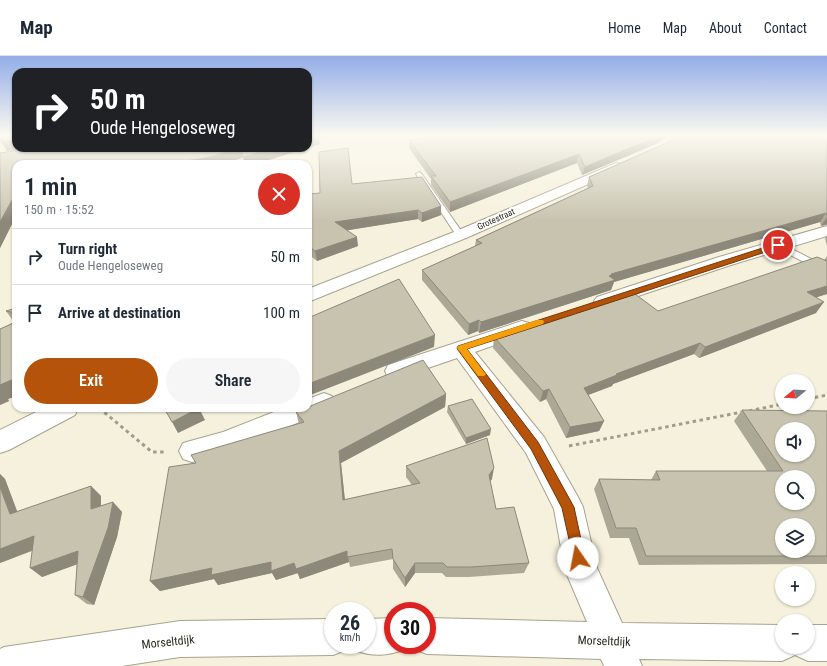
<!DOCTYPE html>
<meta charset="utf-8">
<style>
:root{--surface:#fff;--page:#f6f6f7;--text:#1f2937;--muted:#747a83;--line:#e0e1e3;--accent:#b45309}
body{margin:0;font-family:"Roboto Condensed",sans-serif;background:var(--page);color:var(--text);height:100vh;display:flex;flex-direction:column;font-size:15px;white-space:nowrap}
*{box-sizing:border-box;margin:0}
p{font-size:13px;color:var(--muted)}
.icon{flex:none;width:22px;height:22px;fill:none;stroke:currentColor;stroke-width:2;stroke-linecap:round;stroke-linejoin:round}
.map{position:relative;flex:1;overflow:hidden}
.drawer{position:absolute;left:12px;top:104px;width:300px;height:252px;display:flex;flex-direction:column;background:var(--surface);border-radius:12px;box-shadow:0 1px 3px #0004}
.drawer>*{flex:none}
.top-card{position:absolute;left:12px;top:12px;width:300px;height:84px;border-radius:12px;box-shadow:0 1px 3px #0004;background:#202124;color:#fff;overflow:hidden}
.needle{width:26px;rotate:252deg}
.fabs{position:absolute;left:775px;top:318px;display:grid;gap:8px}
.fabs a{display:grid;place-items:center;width:40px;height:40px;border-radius:50%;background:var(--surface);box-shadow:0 1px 3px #0004;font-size:20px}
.speed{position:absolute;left:324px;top:546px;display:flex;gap:8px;font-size:20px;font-weight:700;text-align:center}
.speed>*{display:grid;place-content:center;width:52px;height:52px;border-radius:50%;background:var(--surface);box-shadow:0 1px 3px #0004;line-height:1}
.speed small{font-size:10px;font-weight:400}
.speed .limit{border:6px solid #d22;background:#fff;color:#111}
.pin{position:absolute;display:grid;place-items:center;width:34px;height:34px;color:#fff;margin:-17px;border:2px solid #fff;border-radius:50%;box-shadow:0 1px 4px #0007}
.me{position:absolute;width:44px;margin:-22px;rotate:348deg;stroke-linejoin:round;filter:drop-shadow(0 0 3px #0008)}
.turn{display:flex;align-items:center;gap:14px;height:84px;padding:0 12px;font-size:18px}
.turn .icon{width:52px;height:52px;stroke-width:2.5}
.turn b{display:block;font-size:28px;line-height:34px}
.round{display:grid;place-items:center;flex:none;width:42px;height:42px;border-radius:21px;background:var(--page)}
.headline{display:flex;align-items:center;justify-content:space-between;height:68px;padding:0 12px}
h1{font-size:24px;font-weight:600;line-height:30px}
.action{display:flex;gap:8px;margin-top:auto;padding:8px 12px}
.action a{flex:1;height:46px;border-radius:24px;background:var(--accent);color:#fff;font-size:16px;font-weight:600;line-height:46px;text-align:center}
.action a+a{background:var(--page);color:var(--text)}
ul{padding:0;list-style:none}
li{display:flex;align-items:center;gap:12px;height:56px;padding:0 12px;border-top:1px solid var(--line)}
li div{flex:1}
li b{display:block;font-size:15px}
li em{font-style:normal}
header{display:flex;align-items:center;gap:24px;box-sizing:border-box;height:56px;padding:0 20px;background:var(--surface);border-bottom:1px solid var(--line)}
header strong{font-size:19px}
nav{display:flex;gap:22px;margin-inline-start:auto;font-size:14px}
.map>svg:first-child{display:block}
</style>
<header>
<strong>Map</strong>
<nav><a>Home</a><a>Map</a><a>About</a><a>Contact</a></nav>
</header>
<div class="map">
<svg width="827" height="610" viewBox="0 0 827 610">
<rect width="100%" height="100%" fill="#f6f1dd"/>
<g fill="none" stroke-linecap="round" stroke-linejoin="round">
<defs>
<path id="service" d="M419 116 421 117 464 179 463 181H457L456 179 416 118Z
M778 186 827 211V218L775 191 774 189 775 187Z"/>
<path id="minor" d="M616 107 620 108 622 111 620 114 466 182 308 246V233L454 176Z
M827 170V180L731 209 611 249 604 251 597 249 594 245 597 241 719 201Z
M522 265 529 267 532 272 529 277 475 296 544 381 578 441 583 451 597 512 622 567 782 569V591H808V569H827V605H808L795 599 782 605 639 603 642 610H604L601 603 427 598 414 593 413 589H427V562L587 566 565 514 554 453 526 397 457 302 396 323 388 321 385 315 388 309Z
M324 337 332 340 336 346 332 352 227 397 192 406 183 403 179 395 183 387 223 376 284 352H308V343Z
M44 352H78L75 359 9 394 0 397V374Z
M393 562V589H407L406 593C387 600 373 601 354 594L353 589H367V563Z
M333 563V589H347L346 594 333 599 180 601 122 610H0V593L4 591 180 565Z"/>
</defs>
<use href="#service" stroke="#a7a38f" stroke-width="2"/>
<use href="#minor" stroke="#a7a38f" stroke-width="2"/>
<path stroke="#a09d8e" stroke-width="1.5" stroke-dasharray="1.5 1.5" stroke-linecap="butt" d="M0 84 8 79"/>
<path stroke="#a09d8e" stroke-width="3" stroke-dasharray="3.5 3.5" stroke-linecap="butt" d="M808 343 827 339
M99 352 152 396H164
M749 355 782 348
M569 390 742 356"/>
<use href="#service" fill="#fff" fill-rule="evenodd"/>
<use href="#minor" fill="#fff" fill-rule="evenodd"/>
</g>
<path fill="#aca896" d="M445 79H669L656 88 582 119 577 107 450 156 431 129V123L409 92V84Z
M827 79V169L821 170 820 166 614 226 611 234 479 277 478 275 468 279 422 224V214L475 190 476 184 588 132 587 130 589 121 669 86Z
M43 92H307L256 108H245L243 101 223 108H16V160L0 192V97Z
M352 128 441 150V159L422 166 418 163 347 174 358 190 317 205 308 198V138L320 137Z
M827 179V190L825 182Z
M827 200V238L816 241V257L699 302 694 298 613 328 612 330 588 339 604 365 599 375 566 382 546 343 540 346 493 292 494 281 658 255 824 204Z
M16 252V340L8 343 9 345 0 349V273L14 266 6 255Z
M446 338 445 351 341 407 345 444 412 429 406 421V410L492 423 490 425 496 453 529 507 524 517 469 521H446L442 517H415L405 531 393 513V503L350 511 349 506 300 523 298 517 276 524 272 517 218 529 214 523 160 535 150 525 196 407 299 368 296 356Z
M448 350 490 379 466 388 447 356Z
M742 354 827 355V508L639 509 629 482H610L594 433 599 423 651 424 656 415H767L734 365Z
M0 418 5 423 17 456 91 430 101 440V450L113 446 122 456 117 481 94 549 87 548 75 539 77 508 42 521 32 495 0 507Z"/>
<path fill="#8c887a" d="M316 79H327L319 82 320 88 308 92V82Z
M660 79H669L656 88 582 119 585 111Z
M16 84V92H28L7 95 1 86Z
M239 92H243L245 101 223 108H194L193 104Z
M274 92H307L256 108H245L243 101Z
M579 98 577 107 450 156V146Z
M12 144H16V160L0 192V166Z
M441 150V159L422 166V157Z
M418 154V163L337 176 335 166Z
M826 157 820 166 614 226 611 234 479 277 481 266 609 220 611 218Z
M827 161V168L821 170Z
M357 181 358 190 317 205 315 195Z
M827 230V238L799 247 807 236Z
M824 246 816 257 699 302 705 291Z
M479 264 478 275 468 279 469 268Z
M435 279 434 291 308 340V328Z
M700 287 694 298 613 328 612 330 580 342 584 332 616 318Z
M16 322V340L8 343 9 345 0 349V329Z
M549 333 546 343 540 346 543 335Z
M446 338 445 351 341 407 346 455 343 444 339 395Z
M198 352H203L200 354 205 364 178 377 172 366Z
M604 365 599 375 566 382 570 371Z
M491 373 490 379 466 388V382Z
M494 412 492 423 487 430 489 419Z
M0 418 5 423 22 468 10 458 0 431Z
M91 430 101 440V463L91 453Z
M113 446 122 456 117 481 94 549 83 541Z
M34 480 46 489 0 507V493Z
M78 495 89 504 42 521 30 512Z
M347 495 349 506 300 523 296 513Z
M271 506 294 507 298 517 276 524 272 517 218 529 214 523 160 535 150 525 212 512Z
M415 507V517L405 531V522Z"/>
<path fill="#c8c3af" stroke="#8c887a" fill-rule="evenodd" d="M3 79H16V84L1 86Z
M308 79H316L308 82Z
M445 79H660L585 111 579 98 450 146 431 120H436L409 84Z
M678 79H827V160L826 157 611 218 612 219 609 220 615 224 481 266 479 264 469 268 422 214 482 187 476 184 593 130 589 121 669 86Z
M43 92H239L210 101 193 104 132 108H16V144H12L0 166V97L26 93Z
M242 92H274L243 101Z
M348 92 352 128 422 121 441 150 422 157 418 154 335 166 357 181 315 195 308 190V138L320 137 319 96Z
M817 201 827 205V230L807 236 824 246 705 291 700 287 616 318 617 319 584 332 604 365 570 371 549 333 543 335 494 281 631 235 658 255Z
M399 223 435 279 308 328V262Z
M16 252V257L6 255Z
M16 266V322L0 329V273Z
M423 304 446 338 339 395 343 444 420 427 406 410 487 382 494 412 489 419 496 453 514 451 529 507 471 511H447L443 507H415L405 522 393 503 392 493 347 501V495L296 513 294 507 271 515V506L211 519 212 512 150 525 169 411 196 407 191 399 304 366 296 356 306 352H308V351Z
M472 343 491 373 466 382 448 350Z
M164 352H199L172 366Z
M742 354 827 355V500H646L636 472H616L599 423 660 424 656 415H783ZM782 373H808V399H782ZM782 421H808V447H782ZM782 469H808V495H782Z
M91 430V453L113 446 108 472 83 541 75 539 78 495 30 512 34 480 0 493V431L10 458Z"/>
<linearGradient id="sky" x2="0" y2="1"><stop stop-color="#93ade8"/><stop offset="0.48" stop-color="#fbf9f0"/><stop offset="1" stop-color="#fbf9f0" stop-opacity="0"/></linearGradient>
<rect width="827" height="165" fill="url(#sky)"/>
<path fill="#b45309" stroke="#753606" d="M778 187 782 189 781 191 467 293 538 386 574 451 585 502 583 506 578 508 574 506 562 452 531 393 458 294 457 292 458 290Z"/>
<path fill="#f59e0b" d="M537 264H543L544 266 543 268 467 293 484 316 486 318 484 320H478L457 292 458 290Z"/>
<g text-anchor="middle" stroke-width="4" stroke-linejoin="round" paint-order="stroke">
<g font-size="9" fill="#2a2820" stroke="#fff">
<text transform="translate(496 163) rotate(-24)" y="3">Grotestraat</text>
</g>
<g font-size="12" fill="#2a2820" stroke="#fff">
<text transform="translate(604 585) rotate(2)" y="4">Morseltdijk</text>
<text transform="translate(168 586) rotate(-6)" y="4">Morseltdijk</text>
</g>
</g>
</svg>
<div class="fabs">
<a><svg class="needle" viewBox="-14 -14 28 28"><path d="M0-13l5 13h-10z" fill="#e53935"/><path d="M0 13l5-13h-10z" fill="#747a83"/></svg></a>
<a><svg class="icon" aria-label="sound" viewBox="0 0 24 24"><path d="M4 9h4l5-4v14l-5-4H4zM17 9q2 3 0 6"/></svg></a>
<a><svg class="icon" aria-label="search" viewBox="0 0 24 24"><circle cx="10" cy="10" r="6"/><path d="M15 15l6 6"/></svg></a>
<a><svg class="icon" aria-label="layers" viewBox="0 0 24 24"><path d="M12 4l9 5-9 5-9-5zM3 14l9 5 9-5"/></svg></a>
<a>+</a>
<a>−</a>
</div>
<div class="speed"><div>26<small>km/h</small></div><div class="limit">30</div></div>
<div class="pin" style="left:778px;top:189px;background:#d93025"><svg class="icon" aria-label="arrive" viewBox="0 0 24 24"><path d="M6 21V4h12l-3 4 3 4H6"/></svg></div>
<svg class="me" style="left:578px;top:502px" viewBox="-20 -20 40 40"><circle r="19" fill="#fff"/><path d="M0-13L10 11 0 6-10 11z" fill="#b45309"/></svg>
<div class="top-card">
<div class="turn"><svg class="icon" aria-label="right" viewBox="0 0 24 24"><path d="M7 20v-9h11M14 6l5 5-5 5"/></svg><div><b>50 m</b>Oude Hengeloseweg</div></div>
</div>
<section class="drawer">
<div class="headline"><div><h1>1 min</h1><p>150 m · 15:52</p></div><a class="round" style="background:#d93025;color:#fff"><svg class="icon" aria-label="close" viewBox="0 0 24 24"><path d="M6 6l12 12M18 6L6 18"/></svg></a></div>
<ul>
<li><svg class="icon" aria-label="right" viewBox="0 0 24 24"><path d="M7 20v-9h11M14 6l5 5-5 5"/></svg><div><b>Turn right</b><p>Oude Hengeloseweg</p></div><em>50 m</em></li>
<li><svg class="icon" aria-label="arrive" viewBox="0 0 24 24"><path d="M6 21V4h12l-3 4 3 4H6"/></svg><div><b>Arrive at destination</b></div><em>100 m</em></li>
</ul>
<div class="action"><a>Exit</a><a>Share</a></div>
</section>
</div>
